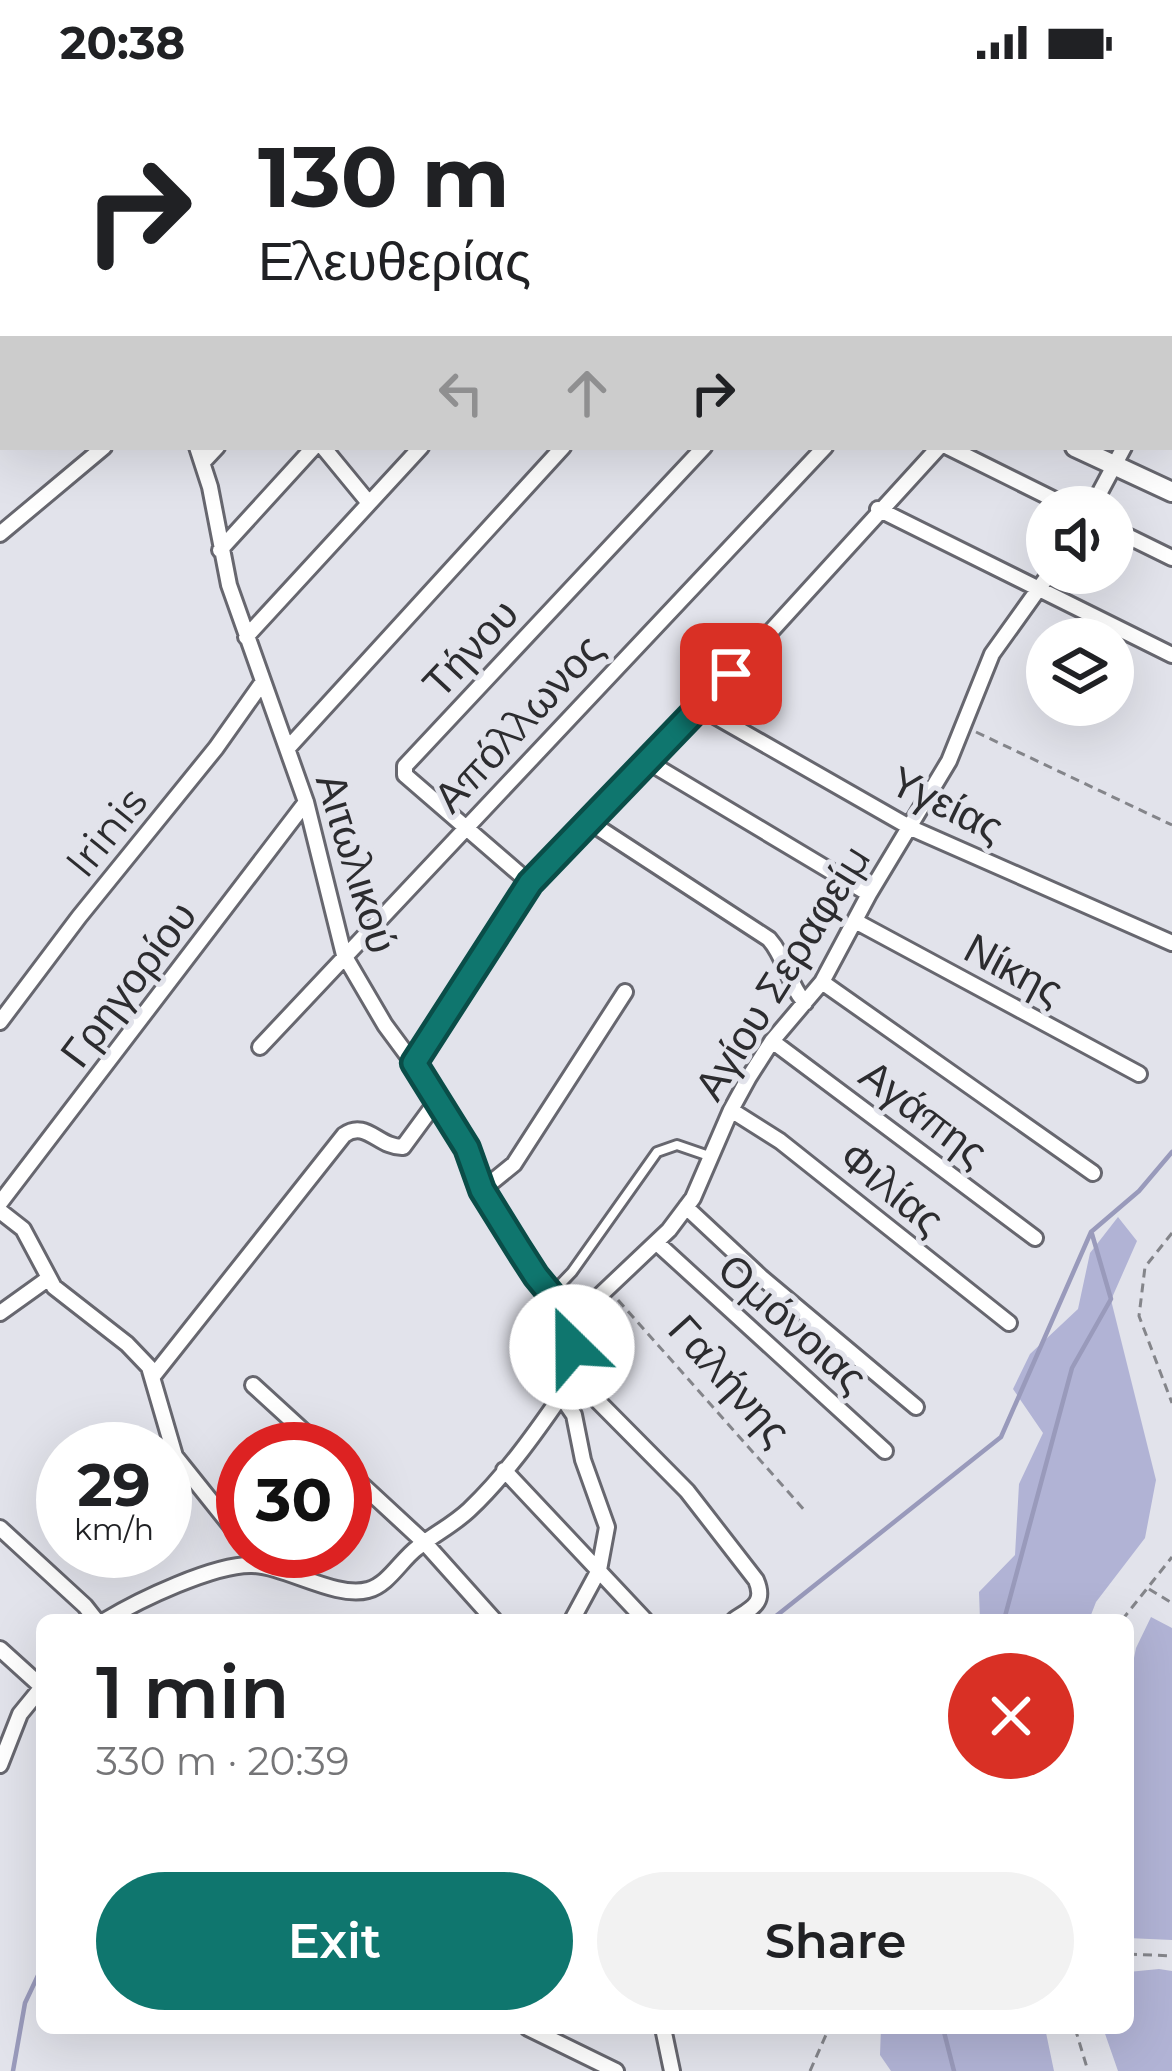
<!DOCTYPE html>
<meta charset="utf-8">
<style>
:root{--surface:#fff;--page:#f2f2f2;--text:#202124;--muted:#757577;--accent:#0f766e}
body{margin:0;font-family:Montserrat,sans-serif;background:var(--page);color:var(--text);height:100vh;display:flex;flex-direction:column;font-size:45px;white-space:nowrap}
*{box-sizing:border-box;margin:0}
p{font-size:39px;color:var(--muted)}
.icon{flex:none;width:66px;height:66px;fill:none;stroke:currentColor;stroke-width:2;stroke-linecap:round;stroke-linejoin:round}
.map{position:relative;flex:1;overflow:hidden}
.details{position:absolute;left:36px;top:1530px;width:1098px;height:420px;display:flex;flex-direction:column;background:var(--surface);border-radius:18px;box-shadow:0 12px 48px #0002}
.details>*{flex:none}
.banner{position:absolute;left:0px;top:0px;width:1173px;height:366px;box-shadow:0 12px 48px #0002;background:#fff;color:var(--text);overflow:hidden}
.fabs{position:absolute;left:1026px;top:402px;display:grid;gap:24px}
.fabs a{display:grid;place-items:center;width:108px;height:108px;border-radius:50%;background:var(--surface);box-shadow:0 12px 48px #0002;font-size:60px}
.speed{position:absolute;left:36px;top:1338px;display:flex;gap:24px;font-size:60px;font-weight:700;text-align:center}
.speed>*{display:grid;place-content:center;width:156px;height:156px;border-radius:50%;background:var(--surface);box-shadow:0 12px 48px #0002;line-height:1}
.speed small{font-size:30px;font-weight:400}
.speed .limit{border:18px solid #d22;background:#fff;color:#111}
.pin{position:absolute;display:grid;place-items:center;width:102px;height:102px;color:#fff;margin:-51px;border-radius:24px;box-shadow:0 6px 18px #0006}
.me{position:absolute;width:132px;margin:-66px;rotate:337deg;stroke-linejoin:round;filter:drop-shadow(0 0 9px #0008)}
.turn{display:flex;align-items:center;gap:42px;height:252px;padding:0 60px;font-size:54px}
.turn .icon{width:156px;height:156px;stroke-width:2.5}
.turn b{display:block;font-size:84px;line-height:102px}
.lanes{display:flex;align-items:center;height:114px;padding:0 60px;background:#0003;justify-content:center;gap:60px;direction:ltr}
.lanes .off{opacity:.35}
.round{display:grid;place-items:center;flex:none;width:126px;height:126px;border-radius:63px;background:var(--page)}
.overview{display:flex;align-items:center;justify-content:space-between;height:204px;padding:0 60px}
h1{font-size:72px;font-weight:600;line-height:90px}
.action{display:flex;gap:24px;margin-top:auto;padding:24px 60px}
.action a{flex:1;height:138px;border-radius:72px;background:var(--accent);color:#fff;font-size:48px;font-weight:600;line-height:138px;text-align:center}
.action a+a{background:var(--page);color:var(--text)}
.status{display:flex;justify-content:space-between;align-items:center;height:84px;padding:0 60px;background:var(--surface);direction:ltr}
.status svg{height:33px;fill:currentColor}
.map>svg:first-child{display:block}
</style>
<div class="status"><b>20:38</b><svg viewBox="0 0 49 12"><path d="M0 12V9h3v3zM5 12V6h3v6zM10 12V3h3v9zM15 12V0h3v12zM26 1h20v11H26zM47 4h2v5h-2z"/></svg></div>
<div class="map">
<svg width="1172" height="1987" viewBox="0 0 1172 1987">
<rect width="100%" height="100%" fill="#e2e3eb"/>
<path fill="#b1b3d5" d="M1118 1133 1137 1157 1111 1216 1156 1396 1145 1454 1096 1518 1089 1536H980L979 1508 1015 1471 1019 1400 1043 1349 1013 1305 1030 1270 1078 1225 1090 1169Z
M1151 1533 1172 1544V1856L1128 1854V1604L1136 1564Z
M1159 1885 1172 1887V1987H1118L1103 1944H1128V1888Z
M881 1944H1045L1054 1987H891L880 1971Z"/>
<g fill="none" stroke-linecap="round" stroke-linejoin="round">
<path stroke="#999abb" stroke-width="4.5" d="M771 1536 1001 1353 1091 1148 1139 1107 1172 1068
M1004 1536 1072 1284 1111 1215 1092 1150
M943 1944 954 1987
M13 1987 25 1919 42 1883"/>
<defs>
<path id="service" d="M550 1211 572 1188 657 1068 677 1061 709 1072"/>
<path id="minor" d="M47 0 48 3
M434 3 435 0
M567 3 569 0
M757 3 758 0
M876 3V0
M1012 3 1014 0
M1144 3 1145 0
M1170 95 1172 91
M0 109 3 106
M1170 272 1172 268
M197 363 210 403 229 501 306 718 344 871 385 941 439 1014 467 1064 482 1106 536 1193 573 1237
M323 363 369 419
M948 363 1069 423
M203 378 217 363
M1092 423 1124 363
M878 425 1172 571
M1113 445 1172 474
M0 450 104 363
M220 466 314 363
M246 553 421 363
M701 624 911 744 1172 859
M288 664 563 363
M645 676 869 810
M588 737 769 855C786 874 787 898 805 919
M530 799 405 691V682L704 363
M857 838 1139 990
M822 898 1093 1089
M0 938 79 833 216 664 262 599
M772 957 1035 1154
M260 963 825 363
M414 979 530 799 645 676 701 624 939 363
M731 1026 780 1057 1009 1239
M482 1106 514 1080 625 908
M0 1119 306 718
M686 1123 761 1193 916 1323
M0 1127 23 1145 54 1203 127 1260 149 1283 175 1372 243 1457
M657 1159 885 1367
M0 1229 49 1194
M573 1237 669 1146 693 1114 731 1026 749 993 772 957 822 898 869 810 949 677 992 570 1050 489
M570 1289 687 1407 756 1496C766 1519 752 1524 734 1536
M154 1291 344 1051C366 1035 379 1064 403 1063L439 1014
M253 1301 323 1365
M345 1385 425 1459 494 1536
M504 1386 645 1536
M0 1444 85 1522 96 1536
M106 1536C139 1516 214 1480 252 1481 286 1482 336 1515 368 1506 388 1501 401 1476 417 1464 433 1451 453 1441 469 1426 504 1393 534 1351 561 1312
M572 1536 599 1486 607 1443 583 1376 574 1331 561 1312 570 1289 573 1237
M0 1565 42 1603 20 1630 0 1681
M528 1944 616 1987
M663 1944 672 1987"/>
<path id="tertiary" d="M352 0 358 3
M1075 363 1172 408"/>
</defs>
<use href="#service" stroke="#67676f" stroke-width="14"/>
<use href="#minor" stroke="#67676f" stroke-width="20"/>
<use href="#tertiary" stroke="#67676f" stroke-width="24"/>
<path stroke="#84858a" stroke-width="3" stroke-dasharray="9 6" stroke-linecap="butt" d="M976 648 1172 741
M1172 1149 1145 1183 1139 1232 1172 1319
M618 1216 806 1428
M1149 1505 1172 1519
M1122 1536 1172 1473
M1128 1870 1172 1872
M1075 1944 1088 1987
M810 1987 829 1944"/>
<use href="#service" stroke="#fff" stroke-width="8"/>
<use href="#minor" stroke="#fff" stroke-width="14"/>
<use href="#tertiary" stroke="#fff" stroke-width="18"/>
</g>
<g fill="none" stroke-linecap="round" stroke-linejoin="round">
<defs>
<path id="route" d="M572 1263 573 1237 536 1192 518 1164 482 1106 467 1064 414 979 530 799 731 590"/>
</defs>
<use href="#route" stroke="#0a4d48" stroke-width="30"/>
<use href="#route" stroke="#0f766e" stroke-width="21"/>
</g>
<g text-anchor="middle" stroke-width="10" stroke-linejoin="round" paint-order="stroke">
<g font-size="42" fill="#2c2c2f" stroke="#e2e3eb">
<text transform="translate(470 564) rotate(-47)" y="15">Τήνου</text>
<text transform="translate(518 639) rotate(-47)" y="15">Απόλλωνος</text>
<text transform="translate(947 720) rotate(26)" y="15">Υγείας</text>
<text transform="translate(106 748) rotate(-51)" y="15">Irinis</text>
<text transform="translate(357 779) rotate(73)" y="15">Αιτωλικού</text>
<text transform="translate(1014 885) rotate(28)" y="15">Νίκης</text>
<text transform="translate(782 888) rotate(-58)" y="15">Αγίου Σεραφείμ</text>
<text transform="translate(128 900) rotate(-53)" y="15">Γρηγορίου</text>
<text transform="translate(924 1029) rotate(37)" y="15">Αγάπης</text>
<text transform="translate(892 1104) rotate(39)" y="15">Φιλίας</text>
<text transform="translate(793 1239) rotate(42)" y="15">Ομόνοιας</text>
<text transform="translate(730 1296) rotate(48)" y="15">Γαλήνης</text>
</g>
</g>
</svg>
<div class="fabs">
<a><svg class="icon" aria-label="sound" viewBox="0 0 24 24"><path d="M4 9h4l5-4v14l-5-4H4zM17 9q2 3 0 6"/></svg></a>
<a><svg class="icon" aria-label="layers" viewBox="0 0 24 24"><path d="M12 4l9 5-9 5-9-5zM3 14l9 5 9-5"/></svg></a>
</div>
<div class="speed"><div>29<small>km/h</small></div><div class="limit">30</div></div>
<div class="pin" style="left:731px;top:590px;background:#d93025"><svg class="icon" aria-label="arrive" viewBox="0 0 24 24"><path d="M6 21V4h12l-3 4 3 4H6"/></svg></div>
<svg class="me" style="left:572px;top:1263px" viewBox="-20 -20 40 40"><circle r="19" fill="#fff"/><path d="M0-13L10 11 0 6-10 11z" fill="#0f766e"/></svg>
<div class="banner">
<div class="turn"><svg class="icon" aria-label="right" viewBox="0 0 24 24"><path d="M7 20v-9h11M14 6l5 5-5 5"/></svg><div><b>130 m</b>Ελευθερίας</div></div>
<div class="lanes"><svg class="icon off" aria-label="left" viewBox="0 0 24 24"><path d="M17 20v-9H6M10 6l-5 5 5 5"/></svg><svg class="icon off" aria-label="ahead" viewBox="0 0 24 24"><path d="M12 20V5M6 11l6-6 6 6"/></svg><svg class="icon" aria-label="right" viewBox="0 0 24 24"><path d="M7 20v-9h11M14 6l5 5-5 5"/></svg></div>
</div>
<section class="details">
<div class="overview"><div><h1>1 min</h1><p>330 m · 20:39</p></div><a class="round" style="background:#d93025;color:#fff"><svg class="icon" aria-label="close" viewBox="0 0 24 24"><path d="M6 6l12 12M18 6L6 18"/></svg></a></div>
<div class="action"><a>Exit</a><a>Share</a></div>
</section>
</div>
